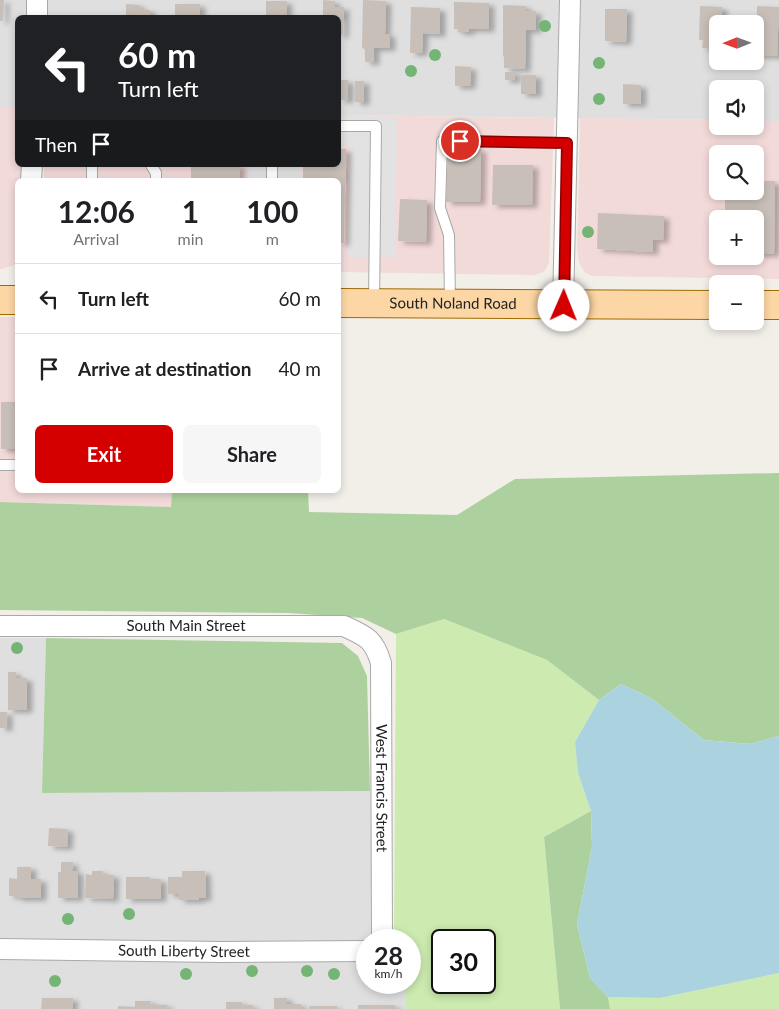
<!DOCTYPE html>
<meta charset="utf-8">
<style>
:root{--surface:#fff;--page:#f6f6f6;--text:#202124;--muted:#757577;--line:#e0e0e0;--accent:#d40000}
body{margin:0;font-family:Lato,sans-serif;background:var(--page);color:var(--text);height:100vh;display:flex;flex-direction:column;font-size:19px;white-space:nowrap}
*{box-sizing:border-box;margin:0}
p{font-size:16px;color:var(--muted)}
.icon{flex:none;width:28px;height:28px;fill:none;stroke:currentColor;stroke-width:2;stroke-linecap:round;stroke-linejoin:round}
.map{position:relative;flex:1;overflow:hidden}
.side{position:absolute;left:15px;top:178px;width:326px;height:315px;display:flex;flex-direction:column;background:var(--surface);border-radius:8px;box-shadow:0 2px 8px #0003}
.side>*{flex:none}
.hud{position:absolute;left:15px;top:15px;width:326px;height:152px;border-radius:8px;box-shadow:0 2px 8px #0003;background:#202124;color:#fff;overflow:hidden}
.needle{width:32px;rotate:269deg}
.fabs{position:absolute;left:709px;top:15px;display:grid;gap:10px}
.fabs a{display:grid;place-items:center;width:55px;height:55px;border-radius:8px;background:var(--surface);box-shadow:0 2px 8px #0003;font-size:25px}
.speed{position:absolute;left:356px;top:929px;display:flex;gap:10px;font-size:25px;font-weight:700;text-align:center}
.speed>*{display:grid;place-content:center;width:65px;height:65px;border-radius:50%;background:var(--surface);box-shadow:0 2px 8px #0003;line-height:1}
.speed small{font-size:12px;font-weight:400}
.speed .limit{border:2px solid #111;border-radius:8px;background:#fff;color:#111}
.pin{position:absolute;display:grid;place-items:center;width:42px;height:42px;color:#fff;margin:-21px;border:2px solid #fff;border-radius:50%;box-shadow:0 1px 5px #0007}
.me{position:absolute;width:55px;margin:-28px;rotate:1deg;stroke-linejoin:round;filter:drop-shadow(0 0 4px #0008)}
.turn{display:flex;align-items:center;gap:18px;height:105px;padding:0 20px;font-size:22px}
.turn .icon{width:65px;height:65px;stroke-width:2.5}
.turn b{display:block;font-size:35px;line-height:42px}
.then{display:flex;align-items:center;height:48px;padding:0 20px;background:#0003;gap:10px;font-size:19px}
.eta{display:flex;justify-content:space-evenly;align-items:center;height:85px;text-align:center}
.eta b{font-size:30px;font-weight:700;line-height:35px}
.action{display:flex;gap:10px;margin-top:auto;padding:10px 20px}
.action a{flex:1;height:58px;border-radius:8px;background:var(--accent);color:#fff;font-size:20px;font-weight:700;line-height:58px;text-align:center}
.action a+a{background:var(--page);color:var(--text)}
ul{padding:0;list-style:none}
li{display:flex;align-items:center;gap:15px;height:70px;padding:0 20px;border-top:1px solid var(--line)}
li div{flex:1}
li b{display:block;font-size:19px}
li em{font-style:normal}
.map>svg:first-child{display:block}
</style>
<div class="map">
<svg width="779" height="1009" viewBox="0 0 779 1009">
<defs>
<filter id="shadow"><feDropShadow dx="5.5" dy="3" stdDeviation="2.5" flood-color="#0004"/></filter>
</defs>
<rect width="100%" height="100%" fill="#f2efe9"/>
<path fill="#e0dfdf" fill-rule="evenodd" d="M0 0H779V121H755V89H718L717 120 339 115V18H18L17 107H0ZM718 24H755V61H718Z
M0 638H46L42 793 370 791 374 935 380 940H368V982L406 983V1009H0Z"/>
<path fill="#f2dad9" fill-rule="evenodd" d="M0 107H17L18 165H21V180H18L17 259 15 265 2 269H0Z
M339 115 554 118 549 263 544 272 534 275 339 272V180H44V165H339Z
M580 118 717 120 718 126H755V121H779V279L592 276 584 272 579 262 577 248ZM718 154H755V191H718ZM718 219H755V256H718Z
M0 317H17L18 490H172L171 507 0 502Z"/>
<path fill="#cdebb0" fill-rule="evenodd" d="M444 619 547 660 599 700 575 742 578 773 591 811 544 837 560 1009H406V983L410 982V940H394L396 634ZM442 940H485V982H442Z
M779 973V1009H610L608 997 660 998Z"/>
<path fill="#add19e" d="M779 473V736L750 744 704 740 651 698 621 684 599 700 547 660 444 619 396 634 362 618 288 613 0 610V502L171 507 172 490H308L309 512 457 515 515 479Z
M46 638 342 643 358 656 367 676 370 791 42 793Z
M591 811 592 847 577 924 590 978 608 997 610 1009H560L544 837Z"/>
<path fill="#e2e2e2" d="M339 116 397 117 395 258 348 257 350 147 339 146Z
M248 165H301V180H247Z"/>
<path fill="#aad3df" d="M621 684 651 698 704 740 750 744 779 736V973L660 998 608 997 590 978 577 924 592 847 591 811 578 773 575 742 599 700Z"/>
<path fill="#c7bfb8" filter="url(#shadow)" d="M0 0H4L3 21H0Z
M323 0 335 1V7H344L343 35H339V18H323Z
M363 0 386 1 385 34H390V48H374V62H365V49L362 48Z
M266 1H287L286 18H266Z
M454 2 489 3V29H469V32H458V29H454Z
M126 4 140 5V9L150 10V18H126Z
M175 4H200V18H175Z
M503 5 526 6V11H536V30H526L525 69 504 68V57L503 56Z
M700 6 722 7V24H718V49L702 48 703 40H699Z
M757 6 779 7 777 56 756 55Z
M411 7 440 8V34L423 33 422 53H410Z
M605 9H627L626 42 605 41Z
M455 66 471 67 470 86H455Z
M505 72H515V80H505Z
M521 75H536V94H521Z
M340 80H348V100H340Z
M355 81H364V102H355Z
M623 84 641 85V104H623Z
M448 148 481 149 480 202H446Z
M339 149H346L344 243H339V180H303V165H339Z
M191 165H240L239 180H191Z
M493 165H533L532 205H492Z
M755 181H775L774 254H755V219H725V191H755Z
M400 199 427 200 426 242 398 241Z
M598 213 664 216 663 240H653V252L597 249Z
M1 402H18V449H1Z
M8 672H16V678H27V710H8Z
M0 712H7V728H0Z
M49 828 68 829 67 847 48 846Z
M61 862H73L72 871H78V898H58V872H61Z
M17 867H31V879H41V898H17V896H9V878L17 879Z
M92 871H103V874L114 875 113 899 85 898 86 874 92 875Z
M182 871H205L206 898H199V900H179V894H168V877H182Z
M126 877H150V879H161V899H126Z
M42 998H73L72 1009H41Z
M274 998H287V1004H301V1009H274Z
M135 1001H151L150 1004 168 1005 167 1009H118V1006L135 1007Z
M226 1002H242V1005H253V1009H226Z
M358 1005H395V1009H358Z
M309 1006H337V1009H309Z"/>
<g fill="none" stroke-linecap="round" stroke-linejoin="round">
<defs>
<path id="lane" d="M339 126H376L374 303
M92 165V180
M151 165 156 173V180
M272 180V165
M450 303 449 235 440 208 442 141 567 143
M0 465H18"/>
<g id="street">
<path d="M37 18V0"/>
<path d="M31 180 32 165"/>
<path d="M563 306 570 0"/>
<path id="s1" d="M0 626H344C366 636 374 639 381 663L382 940"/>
<path id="s2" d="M0 949 221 952 368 951"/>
</g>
<g id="primary">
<path d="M0 300H18"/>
<path id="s3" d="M339 303 718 305"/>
<path d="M755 305H779"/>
</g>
</defs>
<use href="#lane" stroke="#a9a9a9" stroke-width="12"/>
<use href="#street" stroke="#a9a9a9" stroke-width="22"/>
<use href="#primary" stroke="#a06b00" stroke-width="30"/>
<use href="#lane" stroke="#fff" stroke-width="10"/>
<use href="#street" stroke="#fff" stroke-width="20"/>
<use href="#primary" stroke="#fcd6a4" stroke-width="28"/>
</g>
<g fill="#74b475">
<circle cx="545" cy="26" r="6"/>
<circle cx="435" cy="55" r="6"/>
<circle cx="599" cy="63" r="6"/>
<circle cx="411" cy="71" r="6"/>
<circle cx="599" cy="99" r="6"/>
<circle cx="588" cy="232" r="6"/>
<circle cx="17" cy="648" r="6"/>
<circle cx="129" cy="914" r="6"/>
<circle cx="68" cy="919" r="6"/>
<circle cx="252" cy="971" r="6"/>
<circle cx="307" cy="971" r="6"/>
<circle cx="186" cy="974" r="6"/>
<circle cx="334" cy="974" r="6"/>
<circle cx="55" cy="981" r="6"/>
</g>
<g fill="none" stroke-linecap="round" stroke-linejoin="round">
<defs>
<path id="route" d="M460 141 567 143 564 306"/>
</defs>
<use href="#route" stroke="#8a0000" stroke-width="12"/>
<use href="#route" stroke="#d40000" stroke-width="9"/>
</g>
<g text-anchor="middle" stroke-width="4" stroke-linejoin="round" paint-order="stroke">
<g font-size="15" fill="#222" stroke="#fff">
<text dy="5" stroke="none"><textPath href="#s3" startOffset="114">South Noland Road</textPath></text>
<text dy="5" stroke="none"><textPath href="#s1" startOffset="186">South Main Street</textPath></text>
<text dy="5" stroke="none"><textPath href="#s1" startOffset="524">West Francis Street</textPath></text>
<text dy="5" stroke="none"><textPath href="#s2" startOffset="184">South Liberty Street</textPath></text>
</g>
</g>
</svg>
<div class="fabs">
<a><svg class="needle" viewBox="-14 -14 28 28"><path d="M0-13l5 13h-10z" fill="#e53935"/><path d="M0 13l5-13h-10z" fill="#757577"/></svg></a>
<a><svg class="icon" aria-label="sound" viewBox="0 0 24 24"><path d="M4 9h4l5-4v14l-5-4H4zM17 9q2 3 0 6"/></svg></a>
<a><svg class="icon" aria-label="search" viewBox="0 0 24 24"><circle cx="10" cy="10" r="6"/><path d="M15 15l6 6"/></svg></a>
<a>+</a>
<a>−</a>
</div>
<div class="speed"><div>28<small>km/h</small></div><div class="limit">30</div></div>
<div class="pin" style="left:460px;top:141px;background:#d93025"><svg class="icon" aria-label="arrive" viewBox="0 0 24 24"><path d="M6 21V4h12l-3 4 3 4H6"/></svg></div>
<svg class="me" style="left:564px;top:306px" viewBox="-20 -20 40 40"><circle r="19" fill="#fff"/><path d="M0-13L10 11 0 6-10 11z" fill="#d40000"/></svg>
<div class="hud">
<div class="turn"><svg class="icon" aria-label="left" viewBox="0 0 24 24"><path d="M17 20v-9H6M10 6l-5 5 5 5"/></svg><div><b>60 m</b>Turn left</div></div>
<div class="then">Then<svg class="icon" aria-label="arrive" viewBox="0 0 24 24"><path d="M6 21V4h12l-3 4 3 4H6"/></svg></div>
</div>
<section class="side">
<div class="eta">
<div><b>12:06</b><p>Arrival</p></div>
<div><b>1</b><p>min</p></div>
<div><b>100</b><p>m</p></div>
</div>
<ul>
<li><svg class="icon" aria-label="left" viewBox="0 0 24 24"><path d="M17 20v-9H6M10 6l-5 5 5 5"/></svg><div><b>Turn left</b></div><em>60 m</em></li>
<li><svg class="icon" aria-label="arrive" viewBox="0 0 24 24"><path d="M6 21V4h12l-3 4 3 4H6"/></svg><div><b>Arrive at destination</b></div><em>40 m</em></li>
</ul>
<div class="action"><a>Exit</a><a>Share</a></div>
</section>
</div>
